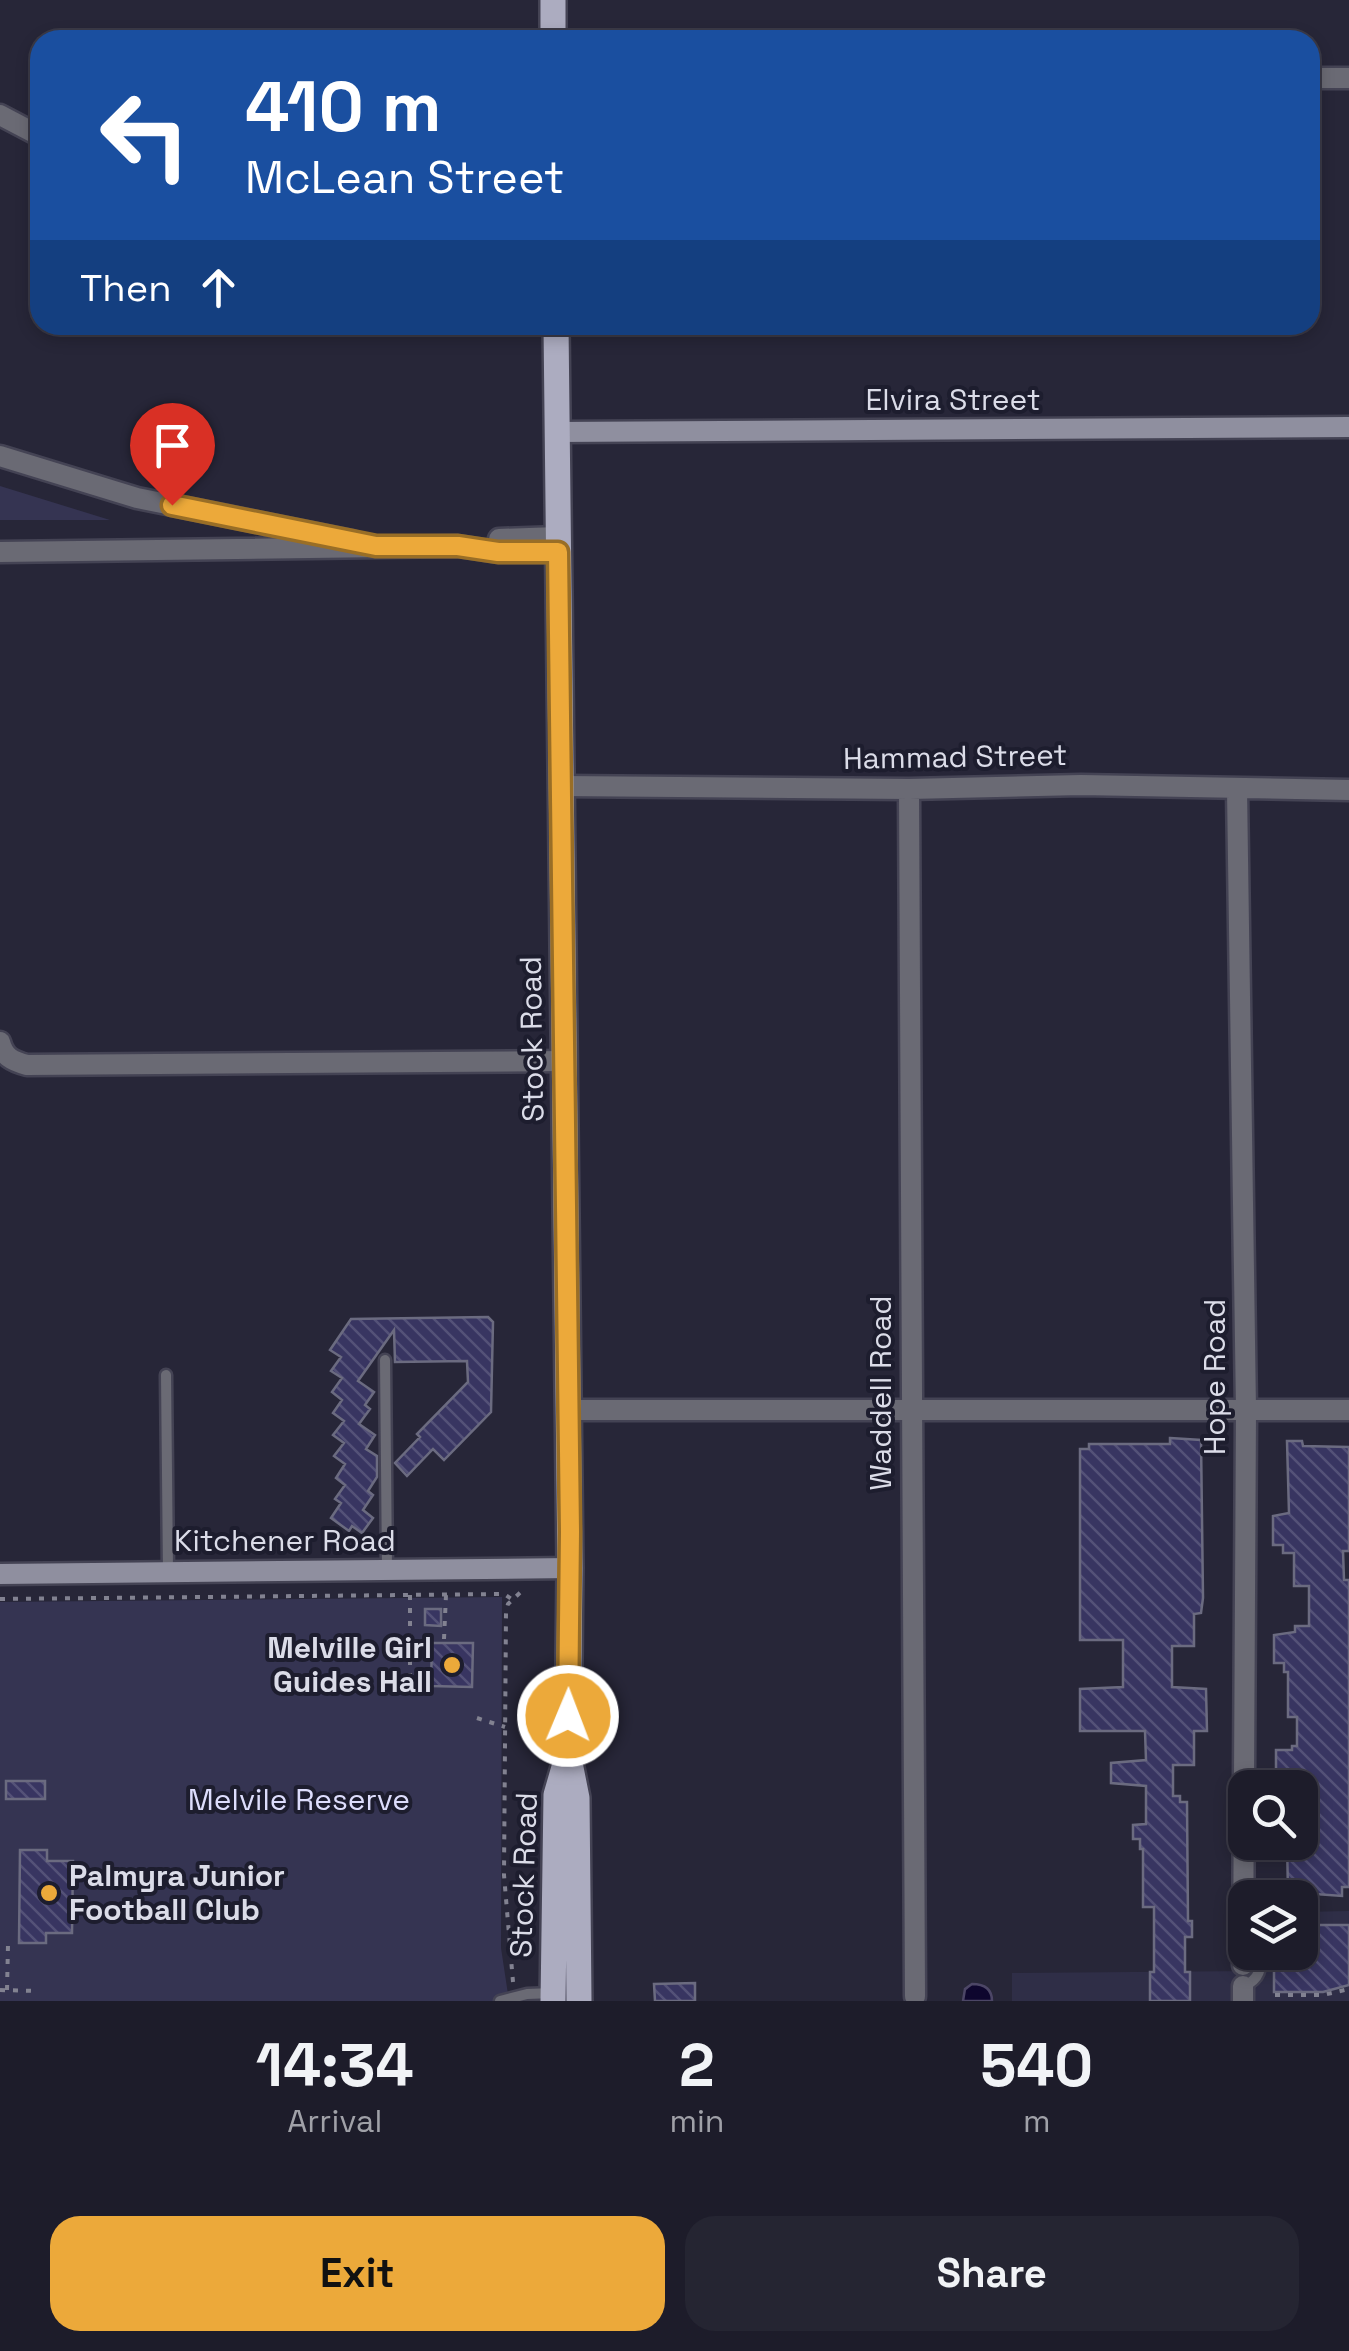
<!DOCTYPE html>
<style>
:root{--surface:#1d1c2a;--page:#252532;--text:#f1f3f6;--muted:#a0a1a8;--line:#3b3a47;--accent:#eca93a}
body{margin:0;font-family:"Space Grotesk",sans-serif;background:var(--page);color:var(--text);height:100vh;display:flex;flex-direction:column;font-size:38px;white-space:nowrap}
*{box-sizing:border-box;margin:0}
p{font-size:32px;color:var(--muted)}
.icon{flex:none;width:55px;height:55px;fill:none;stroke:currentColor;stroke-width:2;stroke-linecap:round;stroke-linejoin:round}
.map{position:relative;height:2001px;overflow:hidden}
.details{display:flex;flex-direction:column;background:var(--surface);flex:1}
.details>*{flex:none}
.hud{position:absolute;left:30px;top:30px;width:1290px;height:305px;border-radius:30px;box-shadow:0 5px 15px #0003,0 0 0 2px var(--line);background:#1a4fa0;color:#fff;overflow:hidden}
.controls{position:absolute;left:1228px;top:1770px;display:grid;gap:20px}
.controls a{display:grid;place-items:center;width:90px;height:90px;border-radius:20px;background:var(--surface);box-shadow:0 5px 15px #0003,0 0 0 2px var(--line);font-size:50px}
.pin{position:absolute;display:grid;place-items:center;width:85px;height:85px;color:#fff;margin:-102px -42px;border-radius:50% 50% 50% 0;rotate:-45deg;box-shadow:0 0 10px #0007}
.pin .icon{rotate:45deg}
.me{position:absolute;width:110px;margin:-55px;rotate:1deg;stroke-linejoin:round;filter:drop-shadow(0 0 8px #0008)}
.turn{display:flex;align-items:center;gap:35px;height:210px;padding:0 50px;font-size:45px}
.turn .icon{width:130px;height:130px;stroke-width:2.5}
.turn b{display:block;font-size:70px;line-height:85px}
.then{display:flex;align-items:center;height:95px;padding:0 50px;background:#0003;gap:20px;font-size:38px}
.eta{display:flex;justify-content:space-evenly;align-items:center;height:170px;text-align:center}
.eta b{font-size:60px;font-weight:800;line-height:70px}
.button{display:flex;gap:20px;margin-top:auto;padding:20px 50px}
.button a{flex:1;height:115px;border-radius:30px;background:var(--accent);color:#111;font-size:40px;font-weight:800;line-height:115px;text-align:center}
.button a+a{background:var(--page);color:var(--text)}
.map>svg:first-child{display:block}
</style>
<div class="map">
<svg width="1349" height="2001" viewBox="0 0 1349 2001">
<defs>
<pattern id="water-ripples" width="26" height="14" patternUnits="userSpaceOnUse" patternTransform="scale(2.5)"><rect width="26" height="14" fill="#0e062e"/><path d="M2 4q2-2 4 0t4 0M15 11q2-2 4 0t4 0" fill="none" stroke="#302a4c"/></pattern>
<pattern id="building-back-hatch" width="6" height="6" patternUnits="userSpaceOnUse" patternTransform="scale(2.5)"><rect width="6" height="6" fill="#383561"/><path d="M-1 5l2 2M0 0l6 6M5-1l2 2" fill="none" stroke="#545278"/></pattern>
</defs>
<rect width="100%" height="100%" fill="#272638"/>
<path fill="#2f2e47" d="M1349 1911V2001H1012V1973L1251 1971 1252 1953 1300 1952V1912Z"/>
<path fill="#353452" d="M0 486 110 520H0Z
M502 1597 501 1948 509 2001H0V1602Z"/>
<path fill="url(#water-ripples)" stroke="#4c4666" stroke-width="2.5" d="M972 1984C983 1984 992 1988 992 2001H963L965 1989Z"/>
<path fill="url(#building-back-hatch)" stroke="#6b6b80" stroke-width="2.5" d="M488 1317 493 1322 491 1412 444 1460 433 1449 407 1476 395 1463 420 1437 417 1434 468 1382 467 1361 395 1362 394 1330 358 1381 374 1392 365 1405 370 1409 359 1424 375 1435 366 1449 377 1456V1477L368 1491 373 1495 363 1510 373 1518 362 1533 352 1526 349 1531 331 1518 341 1503 335 1499 345 1485 336 1478 345 1464 334 1456 344 1443 333 1435 344 1421 333 1413 342 1400 332 1392 342 1378 331 1371 341 1357 330 1350 351 1319Z
M1170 1438 1201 1440 1203 1598 1201 1613 1194 1614V1646H1172V1687L1206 1689 1207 1731H1194V1765H1173V1796H1180V1802H1187L1188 1921H1192V1937H1185V1972H1190V2001H1150V1972H1154V1907H1143V1849H1140V1839H1133V1825L1146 1824V1786L1111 1783V1763L1146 1760 1145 1731H1080V1689L1123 1687V1640H1080V1449H1089V1444H1170Z
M1287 1441H1302L1303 1446 1349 1447V1551H1343L1344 1580H1349V1887H1342V1896L1288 1892 1287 1842H1300V1788L1276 1786V1750H1292V1746H1297V1717H1288V1672H1284V1663H1274V1635L1295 1632V1626H1309V1586H1294V1553H1283V1545H1273V1516L1289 1513Z
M425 1609H441V1626L425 1625Z
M432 1643H473L472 1687 431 1686Z
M6 1781H45V1799H6Z
M20 1850H47V1861H73L72 1933H46V1943H19Z
M1302 1925H1349V1985L1323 1992H1274V1952H1300Z
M695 1983V2001H655L654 1984Z"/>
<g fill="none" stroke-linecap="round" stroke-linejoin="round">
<defs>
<path id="lane" d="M385 1360 387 1569
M166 1375 168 1572
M1244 1986C1260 1979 1261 1969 1261 1952
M500 2001 527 1994 553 1993"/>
<path id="street" d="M1310 78H1349
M0 115 40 136
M0 456 137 498 352 541
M499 539 558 537
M0 552 458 546 498 552H558
M562 786 909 789 1081 785 1349 790
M909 789 915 1996
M1237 789 1246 1410 1243 1965
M0 1042C4 1057 12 1061 27 1065L565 1061
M568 1410H1349
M1243 1986V2001"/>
<path id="secondary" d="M557 432 1349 427
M0 1574 570 1568"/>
<path id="primary" d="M553 0V40
M556 325 570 1568 568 1753 577 1798 579 2001
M553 2001 556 1795 567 1757"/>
</defs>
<use href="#lane" stroke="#444354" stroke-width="15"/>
<use href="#street" stroke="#444354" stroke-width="25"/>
<use href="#secondary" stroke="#444354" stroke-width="25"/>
<use href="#primary" stroke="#444354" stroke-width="30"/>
<path stroke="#828291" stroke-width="4" stroke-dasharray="5 8" stroke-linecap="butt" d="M0 1599 504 1594 513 1600
M444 1639 446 1595
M402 1688 410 1679V1595
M477 1718 505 1727
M513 1982 504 1875 506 1612 508 1604 524 1589
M0 1990 38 1991
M7 1990 8 1945
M1275 1995H1323L1349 1989"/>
<use href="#lane" stroke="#6a6a74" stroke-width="10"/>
<use href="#street" stroke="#6a6a74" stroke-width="20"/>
<use href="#secondary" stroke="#8f8f9f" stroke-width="20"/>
<use href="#primary" stroke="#acacc0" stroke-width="25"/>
</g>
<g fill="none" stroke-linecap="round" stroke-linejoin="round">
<defs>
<path id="route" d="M172 505 376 546H458L498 552H558L570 1532 568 1716"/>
</defs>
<use href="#route" stroke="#996e26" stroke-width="25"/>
<use href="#route" stroke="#eca93a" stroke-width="18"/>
</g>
<g fill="#eca93a" stroke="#1d1d2e" stroke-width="4">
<circle cx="452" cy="1665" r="10"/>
<circle cx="49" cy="1893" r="10"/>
</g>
<g text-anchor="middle" stroke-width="8" stroke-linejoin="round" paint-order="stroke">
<g font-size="30" fill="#dbdce8" stroke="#1d1d2e">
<text x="953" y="410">Elvira Street</text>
<text transform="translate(955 757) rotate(-1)" y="10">Hammad Street</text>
<text transform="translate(532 1039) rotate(-91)" y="10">Stock Road</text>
<text transform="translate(1215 1377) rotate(-90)" y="10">Hope Road</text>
<text transform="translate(881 1393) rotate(-90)" y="10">Waddell Road</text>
<text x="285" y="1551">Kitchener Road</text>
<text transform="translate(524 1875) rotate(-88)" y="10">Stock Road</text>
</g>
<g font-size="30" font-weight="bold" fill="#dbdce8" stroke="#1d1d2e" text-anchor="end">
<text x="432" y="1658">Melville Girl<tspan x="432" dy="34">Guides Hall</tspan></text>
<text x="69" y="1886" text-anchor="start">Palmyra Junior<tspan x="69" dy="34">Football Club</tspan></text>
</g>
<g font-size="30" fill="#ddddfc" stroke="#1d1d2e">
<text x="299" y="1810">Melvile Reserve</text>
</g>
</g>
</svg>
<div class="controls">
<a><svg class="icon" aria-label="search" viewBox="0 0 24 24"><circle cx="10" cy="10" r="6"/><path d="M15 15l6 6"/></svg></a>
<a><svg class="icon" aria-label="layers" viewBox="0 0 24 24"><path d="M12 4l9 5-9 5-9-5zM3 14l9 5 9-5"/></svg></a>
</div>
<div class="pin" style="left:172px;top:505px;background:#d93025"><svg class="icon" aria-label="arrive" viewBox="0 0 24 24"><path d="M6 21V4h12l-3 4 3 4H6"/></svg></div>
<svg class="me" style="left:568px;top:1716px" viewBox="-20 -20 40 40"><circle r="17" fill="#eca93a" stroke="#fff" stroke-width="3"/><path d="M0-11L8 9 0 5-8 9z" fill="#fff"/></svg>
<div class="hud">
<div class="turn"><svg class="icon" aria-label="left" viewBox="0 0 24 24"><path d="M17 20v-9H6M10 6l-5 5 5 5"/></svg><div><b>410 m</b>McLean Street</div></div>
<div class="then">Then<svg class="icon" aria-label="ahead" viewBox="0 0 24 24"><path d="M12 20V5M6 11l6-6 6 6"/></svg></div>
</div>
</div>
<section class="details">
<div class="eta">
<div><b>14:34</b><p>Arrival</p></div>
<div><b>2</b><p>min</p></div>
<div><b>540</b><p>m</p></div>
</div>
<div class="button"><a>Exit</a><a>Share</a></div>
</section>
